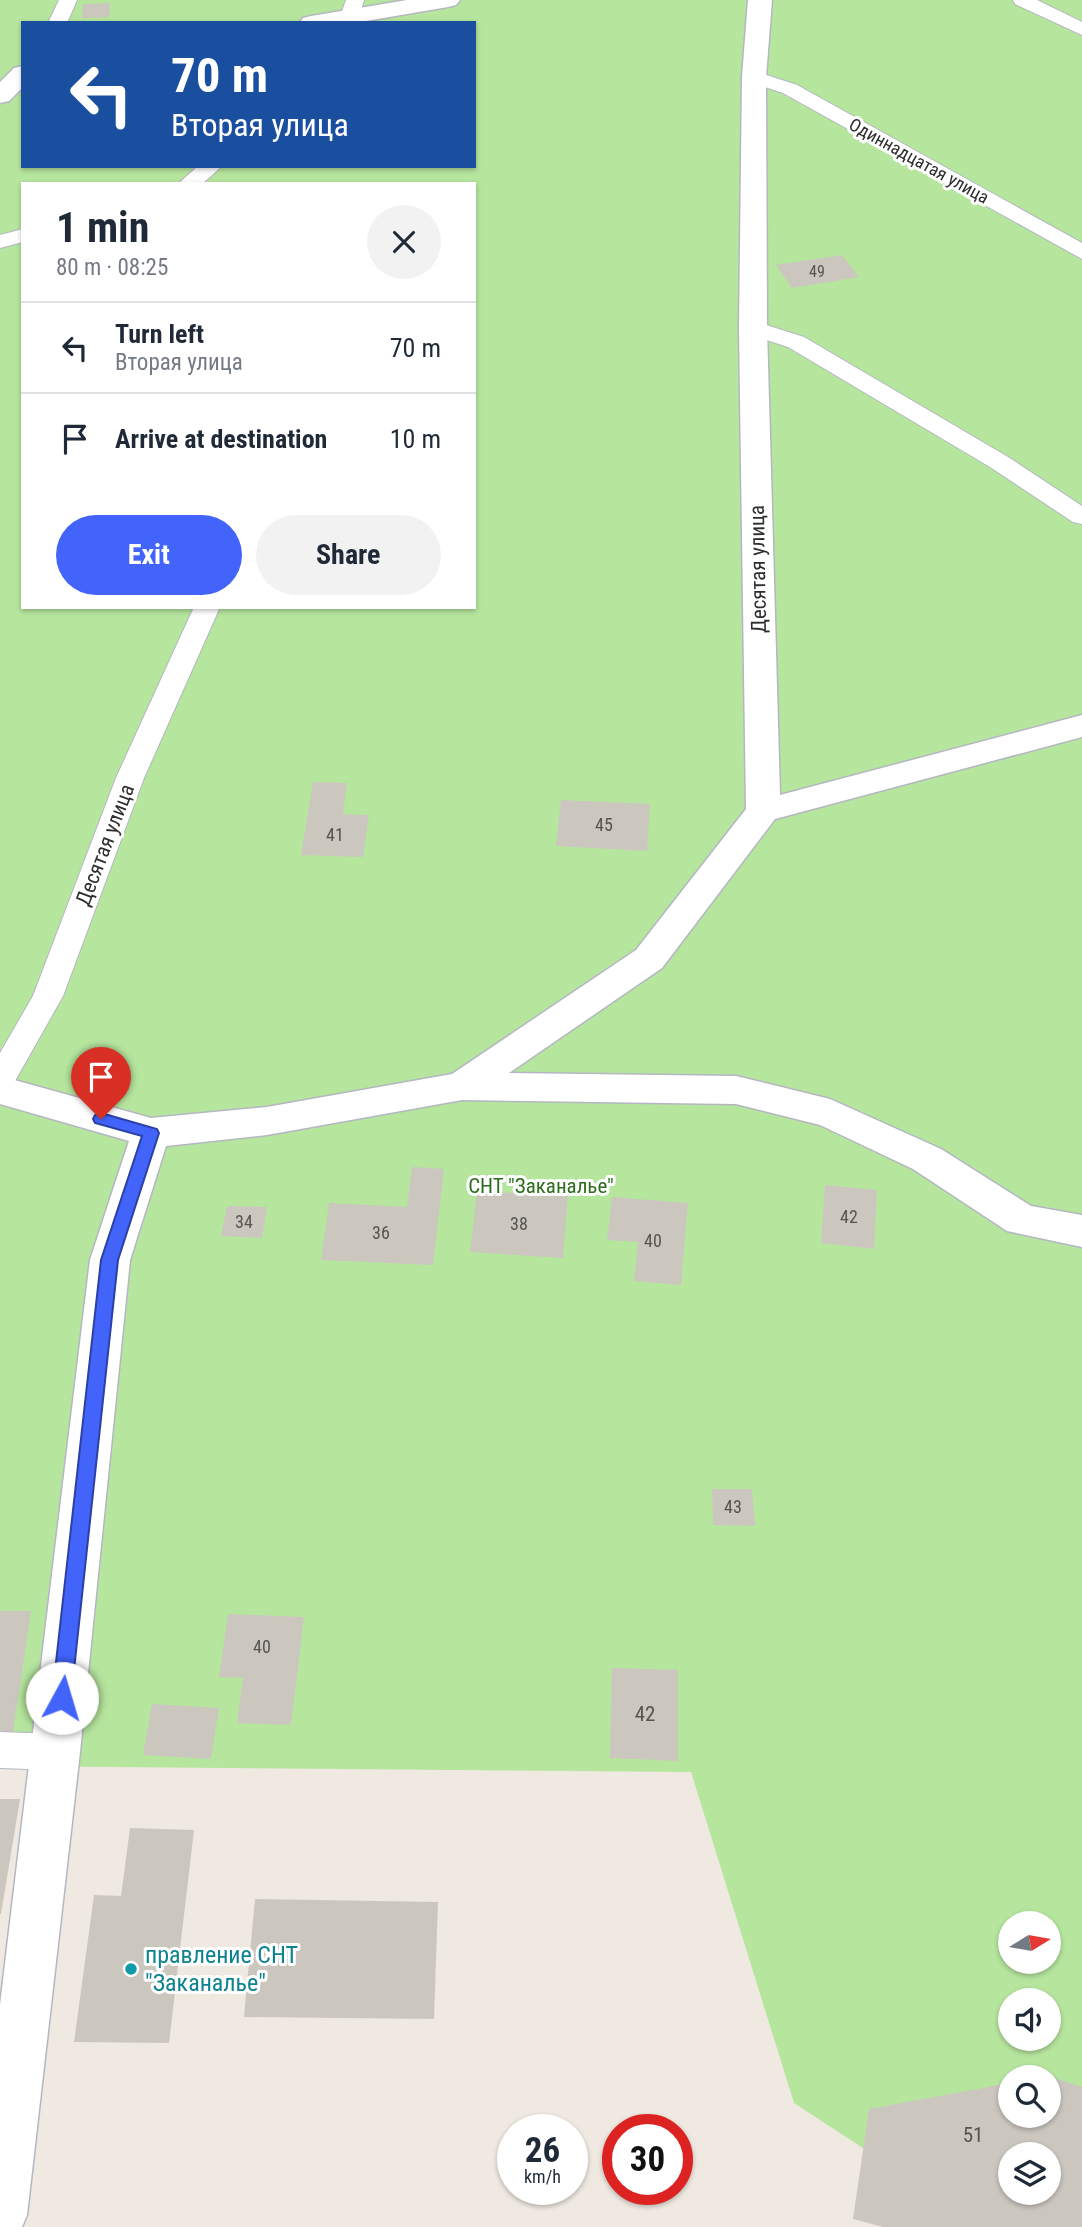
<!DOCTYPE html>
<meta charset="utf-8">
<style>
:root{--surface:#fff;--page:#f2f2f3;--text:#1f2937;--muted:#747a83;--line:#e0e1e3;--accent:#4264fb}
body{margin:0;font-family:"Roboto Condensed",sans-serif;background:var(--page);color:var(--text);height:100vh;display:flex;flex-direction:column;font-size:26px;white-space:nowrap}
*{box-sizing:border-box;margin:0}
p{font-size:23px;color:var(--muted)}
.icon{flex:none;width:38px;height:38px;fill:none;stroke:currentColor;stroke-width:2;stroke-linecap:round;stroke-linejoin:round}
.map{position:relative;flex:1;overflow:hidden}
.panel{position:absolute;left:21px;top:182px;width:455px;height:427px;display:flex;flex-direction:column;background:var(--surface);border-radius:0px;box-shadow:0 2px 5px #0004}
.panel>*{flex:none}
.guide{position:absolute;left:21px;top:21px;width:455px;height:147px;border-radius:0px;box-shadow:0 2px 5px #0004;background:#1a4fa0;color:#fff;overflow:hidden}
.needle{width:46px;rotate:79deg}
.tools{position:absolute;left:998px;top:1911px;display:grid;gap:14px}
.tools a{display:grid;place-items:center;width:63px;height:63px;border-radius:50%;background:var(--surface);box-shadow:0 2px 5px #0004;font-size:35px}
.speed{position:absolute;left:497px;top:2114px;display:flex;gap:14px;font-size:35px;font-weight:700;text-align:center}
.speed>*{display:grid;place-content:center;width:91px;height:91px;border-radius:50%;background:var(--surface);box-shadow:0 2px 5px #0004;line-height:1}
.speed small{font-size:18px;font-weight:400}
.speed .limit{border:10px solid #d22;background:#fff;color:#111}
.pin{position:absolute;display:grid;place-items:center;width:60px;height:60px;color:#fff;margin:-72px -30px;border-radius:50% 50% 50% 0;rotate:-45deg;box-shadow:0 0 7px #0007}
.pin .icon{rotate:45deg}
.me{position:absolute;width:77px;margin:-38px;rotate:6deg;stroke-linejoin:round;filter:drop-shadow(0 0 5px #0008)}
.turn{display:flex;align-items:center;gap:24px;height:147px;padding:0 35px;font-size:32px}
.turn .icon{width:91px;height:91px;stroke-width:2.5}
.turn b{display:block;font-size:49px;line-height:60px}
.round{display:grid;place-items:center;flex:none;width:74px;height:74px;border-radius:37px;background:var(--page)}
.headline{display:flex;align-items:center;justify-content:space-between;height:119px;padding:0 35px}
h1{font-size:42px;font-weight:700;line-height:52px}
.button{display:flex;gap:14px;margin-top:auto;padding:14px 35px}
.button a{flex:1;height:80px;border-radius:42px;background:var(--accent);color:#fff;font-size:28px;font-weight:700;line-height:80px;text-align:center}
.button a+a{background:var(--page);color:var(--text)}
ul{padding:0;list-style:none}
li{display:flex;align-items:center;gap:21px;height:91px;padding:0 35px;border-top:2px solid var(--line)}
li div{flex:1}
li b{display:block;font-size:26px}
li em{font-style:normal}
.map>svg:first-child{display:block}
</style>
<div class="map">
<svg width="1082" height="2227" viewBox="0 0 1082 2227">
<rect width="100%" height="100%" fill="#efe9e1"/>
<path fill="#b6e59e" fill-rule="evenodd" d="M0 0H1082V2227H984L794 2103 691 1772 0 1766ZM23 23H474V166H23ZM23 184H474V607H23ZM1010 1923H1048V1962H1010ZM1010 2000H1048V2039H1010ZM1010 2077H1048V2116H1010ZM1010 2154H1048V2193H1010Z"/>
<path fill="#cbc7bf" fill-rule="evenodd" d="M110 3 109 17 82 18 83 4Z
M842 255 859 277 792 288 776 265Z
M313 782 347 783 343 814 369 815 363 857 301 855Z
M561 800 650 804 647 851 556 846Z
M412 1167 444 1169 433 1265 321 1260 329 1203 407 1207Z
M825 1185 877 1190 874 1249 821 1243Z
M477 1191 568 1196 563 1258 470 1252Z
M612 1197 688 1203 681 1285 634 1281 638 1242 607 1240Z
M227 1206 267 1207 262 1238 221 1236Z
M712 1489H752L755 1526 713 1525Z
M0 1611H31L13 1732H0Z
M228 1614 304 1617 291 1725 237 1723 243 1678 219 1677Z
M612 1668 678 1670V1761L610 1758Z
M152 1704 219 1708 211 1759 143 1755Z
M0 1799H20L1 1914H0Z
M130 1828 194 1830 169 2043 74 2042 94 1895 121 1896Z
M255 1899 438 1902 434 2019 244 2017Z
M1048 2076 1082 2087V2227H883L853 2219 869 2109 1010 2083V2116H1048ZM1010 2154H1048V2193H1010Z"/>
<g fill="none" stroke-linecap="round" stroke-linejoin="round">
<defs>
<path id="lane" d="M59 0H77L67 23H48Z
M346 0H364L357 23H338Z
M1013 0H1037L1082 22V35L1015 4Z
M754 71 797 85 1082 243V259L783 93 747 81 744 77 747 73Z
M198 166H222L202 184H178Z
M23 229V242L0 248V235Z
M753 321 804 337 1008 457 1082 506V524L1073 522 990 467 788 347 745 333 742 328 745 323Z
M194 607H220L144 778 63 996 11 1088 0 1091V1053L33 996 116 778Z
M0 1732 56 1734 70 1739 75 1752 70 1765 56 1770 0 1768Z"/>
<path id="street" d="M407 0H460L456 5 448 7 354 23H299L303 18 311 16Z
M748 0H772L766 77 767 328 780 795 1082 715V737L775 819 662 968 509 1073 736 1076 830 1099 941 1149 1031 1206 1082 1215V1247L1007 1231 913 1169 820 1125 736 1104 462 1100 267 1135 166 1146 130 1260 80 1752 27 2215 22 2227H0V2005L90 1260 129 1141 0 1104V1076L151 1118 267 1107 452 1074 636 950 746 809 739 328 742 77Z
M23 66V87L9 101 0 103V82L14 68Z"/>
</defs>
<use href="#lane" stroke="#b4b7c1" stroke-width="2"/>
<use href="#street" stroke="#b4b7c1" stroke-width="3"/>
<use href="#lane" fill="#fff" fill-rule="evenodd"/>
<use href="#street" fill="#fff" fill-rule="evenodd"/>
</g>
<path fill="#4264fb" stroke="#2b41a3" stroke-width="2" d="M101 1113 157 1129 159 1133 118 1260 71 1698 69 1704 62 1706 55 1704 52 1698 101 1260 142 1136 95 1123 93 1119 95 1115Z"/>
<circle fill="#0f9aa8" stroke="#fff" stroke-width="2.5" cx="131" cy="1969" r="7"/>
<g text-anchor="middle" stroke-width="6" stroke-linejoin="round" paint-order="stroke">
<g font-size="16" fill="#555452">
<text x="817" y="277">49</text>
</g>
<g font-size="18" fill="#2e2e2e" stroke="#fff">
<text transform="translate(919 161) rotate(29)" y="6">Одиннадцатая улица</text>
</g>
<g font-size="18" fill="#555452">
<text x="604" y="831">45</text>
<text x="335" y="841">41</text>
<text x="849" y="1223">42</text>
<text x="244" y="1228">34</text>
<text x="519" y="1230">38</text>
<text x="381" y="1239">36</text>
<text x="653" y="1247">40</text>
<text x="733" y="1513">43</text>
<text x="262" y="1653">40</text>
</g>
<g font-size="21" fill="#2e2e2e" stroke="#fff">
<text transform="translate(758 569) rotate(-91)" y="7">Десятая улица</text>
<text transform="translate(105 845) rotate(-69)" y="7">Десятая улица</text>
</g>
<g font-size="21" fill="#2c6e1b" stroke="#fff">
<text x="541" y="1193">СНТ "Заканалье"</text>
</g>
<g font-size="21" fill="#555452">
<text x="645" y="1721">42</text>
<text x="973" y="2142">51</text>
</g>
<g font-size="24" fill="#0d838f" stroke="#fff" text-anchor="start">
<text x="145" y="1963">правление СНТ<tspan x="145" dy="28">"Заканалье"</tspan></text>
</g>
</g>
</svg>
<div class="tools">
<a><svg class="needle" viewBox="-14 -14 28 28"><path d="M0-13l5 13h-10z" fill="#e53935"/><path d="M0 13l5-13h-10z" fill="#747a83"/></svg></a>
<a><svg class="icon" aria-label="sound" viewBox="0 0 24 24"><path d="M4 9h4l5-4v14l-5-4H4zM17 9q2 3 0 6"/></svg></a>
<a><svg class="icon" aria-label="search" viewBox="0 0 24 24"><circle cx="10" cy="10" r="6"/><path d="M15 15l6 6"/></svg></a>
<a><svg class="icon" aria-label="layers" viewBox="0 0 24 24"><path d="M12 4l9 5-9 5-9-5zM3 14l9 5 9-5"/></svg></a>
</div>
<div class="speed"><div>26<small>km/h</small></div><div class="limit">30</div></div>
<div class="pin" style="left:101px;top:1119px;background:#d93025"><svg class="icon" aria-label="arrive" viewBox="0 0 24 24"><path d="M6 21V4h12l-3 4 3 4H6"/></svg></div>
<svg class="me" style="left:62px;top:1698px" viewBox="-20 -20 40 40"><circle r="19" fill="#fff"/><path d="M0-13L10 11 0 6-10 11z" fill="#4264fb"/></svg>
<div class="guide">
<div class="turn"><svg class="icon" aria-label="left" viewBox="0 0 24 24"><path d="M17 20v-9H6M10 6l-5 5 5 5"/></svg><div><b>70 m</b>Вторая улица</div></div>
</div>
<section class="panel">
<div class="headline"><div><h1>1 min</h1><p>80 m · 08:25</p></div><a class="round"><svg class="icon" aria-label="close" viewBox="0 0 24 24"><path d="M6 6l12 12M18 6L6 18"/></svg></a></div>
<ul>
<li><svg class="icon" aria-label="left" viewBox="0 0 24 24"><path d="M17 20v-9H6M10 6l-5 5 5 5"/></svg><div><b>Turn left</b><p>Вторая улица</p></div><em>70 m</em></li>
<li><svg class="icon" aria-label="arrive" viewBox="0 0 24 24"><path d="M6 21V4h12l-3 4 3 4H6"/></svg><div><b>Arrive at destination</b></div><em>10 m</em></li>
</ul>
<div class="button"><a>Exit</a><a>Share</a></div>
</section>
</div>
